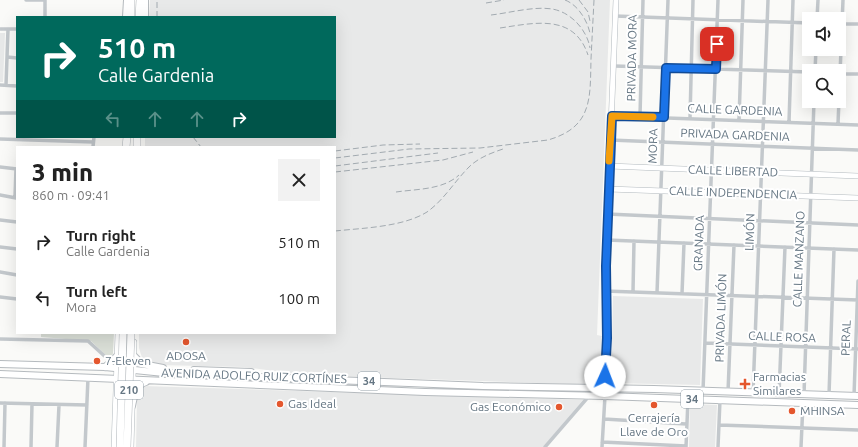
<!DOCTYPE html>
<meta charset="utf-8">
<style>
:root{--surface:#fff;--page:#f2f2f2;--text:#222;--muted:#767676}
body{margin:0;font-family:Ubuntu,sans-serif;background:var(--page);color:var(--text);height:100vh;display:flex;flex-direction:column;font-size:15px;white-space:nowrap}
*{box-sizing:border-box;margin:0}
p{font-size:13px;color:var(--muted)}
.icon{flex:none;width:22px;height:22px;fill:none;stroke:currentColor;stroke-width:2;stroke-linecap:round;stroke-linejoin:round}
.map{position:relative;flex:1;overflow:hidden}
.side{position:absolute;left:16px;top:146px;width:320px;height:188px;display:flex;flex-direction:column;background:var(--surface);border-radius:0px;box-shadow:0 4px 16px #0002}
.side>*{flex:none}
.hud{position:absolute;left:16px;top:16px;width:320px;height:122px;border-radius:0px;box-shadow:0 4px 16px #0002;background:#00695c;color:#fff;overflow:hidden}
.tools{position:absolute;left:802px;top:12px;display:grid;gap:8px}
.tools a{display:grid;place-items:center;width:44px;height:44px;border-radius:0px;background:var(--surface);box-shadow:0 4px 16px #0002;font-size:20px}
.pin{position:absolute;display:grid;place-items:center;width:34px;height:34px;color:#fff;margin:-17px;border-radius:8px;box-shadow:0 2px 6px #0006}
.me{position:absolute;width:44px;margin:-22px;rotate:2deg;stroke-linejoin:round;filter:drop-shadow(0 0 3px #0008)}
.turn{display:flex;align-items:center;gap:14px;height:84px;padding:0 16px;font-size:18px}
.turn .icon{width:52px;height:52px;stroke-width:2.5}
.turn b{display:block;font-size:28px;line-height:34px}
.lanes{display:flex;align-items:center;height:38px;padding:0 16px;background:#0003;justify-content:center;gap:20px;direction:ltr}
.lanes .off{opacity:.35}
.round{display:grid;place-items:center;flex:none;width:42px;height:42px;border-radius:0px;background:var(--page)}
.head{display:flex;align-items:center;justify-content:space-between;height:68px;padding:0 16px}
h1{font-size:24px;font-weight:800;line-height:30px}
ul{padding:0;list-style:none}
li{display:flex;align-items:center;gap:12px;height:56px;padding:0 16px}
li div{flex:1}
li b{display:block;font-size:15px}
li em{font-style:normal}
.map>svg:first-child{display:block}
</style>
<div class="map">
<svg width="858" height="447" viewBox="0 0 858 447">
<rect width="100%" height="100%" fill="#fafaf8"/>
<path fill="#e8e9e9" d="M150 0H610L597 335 602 336 600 385 303 375 244 367 158 365 143 361 139 348V333H335V147H145V137H335V17H149Z
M0 33H5L3 82H0Z
M613 296 703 299 700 385 611 383Z
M144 386 583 400 543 447H136L137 398 139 390Z
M690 404 717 405 715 447H689Z"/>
<path fill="#dadfd7" d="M41 333H114L113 353 111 360 91 341 41 337Z"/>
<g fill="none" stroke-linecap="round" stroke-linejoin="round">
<defs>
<path id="secondary" d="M609 166 858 176
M608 189 858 198
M605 396 607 338 605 291 608 201 616 0
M114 447 118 333
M131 447 134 342"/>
<path id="primary" d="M126 17 127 0
M145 17V0
M134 356 142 364 163 368
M0 364 105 367 164 373 483 386 654 389 858 396
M105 367 111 362 117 356
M194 370 251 372
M0 374 425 392 605 396 858 405
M132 406C134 397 135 385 146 382"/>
<path id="highway" d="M131 17V0
M139 17 140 0
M126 147 127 137
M137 147V137"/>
</defs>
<use href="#secondary" stroke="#b3babf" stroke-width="6"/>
<use href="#primary" stroke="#b5babe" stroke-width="8"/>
<use href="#highway" stroke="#b4b9bd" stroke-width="8"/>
<path stroke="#c3c8cc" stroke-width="3.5" d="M26 0H45
M615 16 809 23
M45 17V0
M817 19 818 0
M839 24H858
M0 29H17
M7 57 17 58
M614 66 809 72
M815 71 816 49
M839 74H858
M0 85 17 86
M6 85 8 29
M0 113H17
M612 116 858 125
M640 116 643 0
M690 118 693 0
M739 120 743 0
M789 122 793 0
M838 124 843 0
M0 139 93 142
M610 140 858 150
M93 147 94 137
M0 167 17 169
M0 195 16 198
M15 197 16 169
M607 214 858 225
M0 220 17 222
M607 240 858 250
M0 247 17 249
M0 272 17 275
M605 291 858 300
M633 292 634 241
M657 293 668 0
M682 294 684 243
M0 297 17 299
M0 339 88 341 111 362
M705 343 858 349
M703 391 718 0
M728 392 734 245
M753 393 768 0
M779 394 785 247
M804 394 814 101
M829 395 834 249
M854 396 858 281
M0 403 87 405
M604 419 686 424
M719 425 858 430
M602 442 686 446
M4 447 5 403
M31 447 32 404
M57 447 59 405
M85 447 88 378
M545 447 589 396
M602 447 605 396
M686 447 688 399
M718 447 720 400
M801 447 803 403"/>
<use href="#secondary" stroke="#fff" stroke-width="5"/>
<use href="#primary" stroke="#fff" stroke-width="6"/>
<use href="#highway" stroke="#fff" stroke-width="7"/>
<path stroke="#a2aab0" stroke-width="1" stroke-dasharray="6 3" stroke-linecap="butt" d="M565 0C578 5 587 20 590 33
M579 0 588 12 590 21
M486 3 504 0
M491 15C509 13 534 6 552 9 571 12 587 30 590 48
M157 17V0
M500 28C534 23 574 13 588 55
M193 137 201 147
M335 151 383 145 420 144
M335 158 409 149 480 148 548 140C593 127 590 98 591 59 592 39 593 20 594 0
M335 166 438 153
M335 172 443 160 473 152
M396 192C416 189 443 190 459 175
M335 231C363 228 403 227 427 212 444 200 454 182 469 167 478 158 491 153 503 149"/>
<defs>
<path id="highway-bridge" d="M120 447 123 333
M127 447 131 333"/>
</defs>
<use href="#highway-bridge" stroke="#b4b9bd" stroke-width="8" stroke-linecap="butt"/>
<use href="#highway-bridge" stroke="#fff" stroke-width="7"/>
</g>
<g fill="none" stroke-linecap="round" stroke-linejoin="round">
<defs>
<path id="route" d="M605 376 607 338 606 266 612 116 664 117 666 68 716 69 717 44"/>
</defs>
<use href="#route" stroke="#114b97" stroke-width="10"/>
<use href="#route" stroke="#1a73e8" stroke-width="7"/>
<path stroke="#f59e0b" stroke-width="7" d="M609 161 612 116 653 117"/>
</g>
<g fill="#e4572e" stroke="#fff" stroke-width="1.5">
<circle cx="186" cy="342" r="4"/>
<circle cx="97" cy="361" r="4"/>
<path d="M743 378h4v4h4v4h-4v4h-4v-4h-4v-4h4z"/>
<circle cx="280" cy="404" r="4"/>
<circle cx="654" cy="405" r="4"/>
<circle cx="559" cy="407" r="4"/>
<circle cx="792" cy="411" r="4"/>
</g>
<g text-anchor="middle" stroke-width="4" stroke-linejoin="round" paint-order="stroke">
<g fill="#fff" stroke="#939fa8" stroke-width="1">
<rect x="358" y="372" width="22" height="18" rx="3"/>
<rect x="115" y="381" width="28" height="18" rx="3"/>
<rect x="681" y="390" width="22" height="18" rx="3"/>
</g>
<g font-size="11" font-weight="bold" fill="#657683">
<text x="369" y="385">34</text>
<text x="129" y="394">210</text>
<text x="692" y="403">34</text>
</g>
<g font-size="12" fill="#657683" stroke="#fff">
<text transform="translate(632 58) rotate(-89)" y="4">PRIVADA MORA</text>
<text transform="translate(735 110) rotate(2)" y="4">CALLE GARDENIA</text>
<text transform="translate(735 135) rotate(2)" y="4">PRIVADA GARDENIA</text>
<text transform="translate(653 146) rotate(-88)" y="4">MORA</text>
<text transform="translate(733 171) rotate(2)" y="4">CALLE LIBERTAD</text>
<text transform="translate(733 193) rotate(2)" y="4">CALLE INDEPENDENCIA</text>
<text transform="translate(750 232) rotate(-88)" y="4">LIMÓN</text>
<text transform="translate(699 243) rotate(-88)" y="4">GRANADA</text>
<text transform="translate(799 259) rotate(-88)" y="4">CALLE MANZANO</text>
<text transform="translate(721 318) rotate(-88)" y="4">PRIVADA LIMÓN</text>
<text transform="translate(782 337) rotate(2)" y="4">CALLE ROSA</text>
<text transform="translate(846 338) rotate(-88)" y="4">PERAL</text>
<text transform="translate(254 376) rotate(2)" y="4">AVENIDA ADOLFO RUIZ CORTÍNES</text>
</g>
<g font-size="12" fill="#657683" stroke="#fff" text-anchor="start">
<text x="186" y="360" text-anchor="middle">ADOSA</text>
<text x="105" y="365">7-Eleven</text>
<text x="753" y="381">Farmacias<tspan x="753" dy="14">Similares</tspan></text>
<text x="288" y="408">Gas Ideal</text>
<text x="551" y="411" text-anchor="end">Gas Económico</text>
<text x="800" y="415">MHINSA</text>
<text x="654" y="422" text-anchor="middle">Cerrajería<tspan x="654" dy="14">Llave de Oro</tspan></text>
</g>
</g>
</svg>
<div class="tools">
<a><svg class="icon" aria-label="sound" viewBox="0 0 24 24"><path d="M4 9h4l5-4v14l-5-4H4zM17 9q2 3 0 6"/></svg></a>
<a><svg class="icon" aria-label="search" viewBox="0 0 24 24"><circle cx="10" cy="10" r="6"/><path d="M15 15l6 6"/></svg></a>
</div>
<div class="pin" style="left:717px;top:44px;background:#d93025"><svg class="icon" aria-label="arrive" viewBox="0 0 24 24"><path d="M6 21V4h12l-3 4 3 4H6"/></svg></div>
<svg class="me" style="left:605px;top:376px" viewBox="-20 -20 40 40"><circle r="19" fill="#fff"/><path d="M0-13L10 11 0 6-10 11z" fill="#1a73e8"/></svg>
<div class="hud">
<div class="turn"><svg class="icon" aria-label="right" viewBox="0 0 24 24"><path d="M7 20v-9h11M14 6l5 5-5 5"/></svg><div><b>510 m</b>Calle Gardenia</div></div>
<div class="lanes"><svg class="icon off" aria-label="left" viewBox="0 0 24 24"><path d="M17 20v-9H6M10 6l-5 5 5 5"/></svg><svg class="icon off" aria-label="ahead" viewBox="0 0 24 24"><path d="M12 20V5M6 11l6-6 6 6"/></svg><svg class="icon off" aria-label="ahead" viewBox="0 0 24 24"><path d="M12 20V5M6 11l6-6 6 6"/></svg><svg class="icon" aria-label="right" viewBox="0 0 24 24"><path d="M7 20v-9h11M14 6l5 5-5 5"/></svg></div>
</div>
<section class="side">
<div class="head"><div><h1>3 min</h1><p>860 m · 09:41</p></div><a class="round"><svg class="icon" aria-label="close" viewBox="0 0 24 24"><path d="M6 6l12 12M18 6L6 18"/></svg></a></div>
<ul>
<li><svg class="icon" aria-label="right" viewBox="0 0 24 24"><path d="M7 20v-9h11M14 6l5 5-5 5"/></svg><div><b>Turn right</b><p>Calle Gardenia</p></div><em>510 m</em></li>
<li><svg class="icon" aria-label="left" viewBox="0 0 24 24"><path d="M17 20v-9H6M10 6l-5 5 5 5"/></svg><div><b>Turn left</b><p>Mora</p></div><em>100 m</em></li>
</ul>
</section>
</div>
